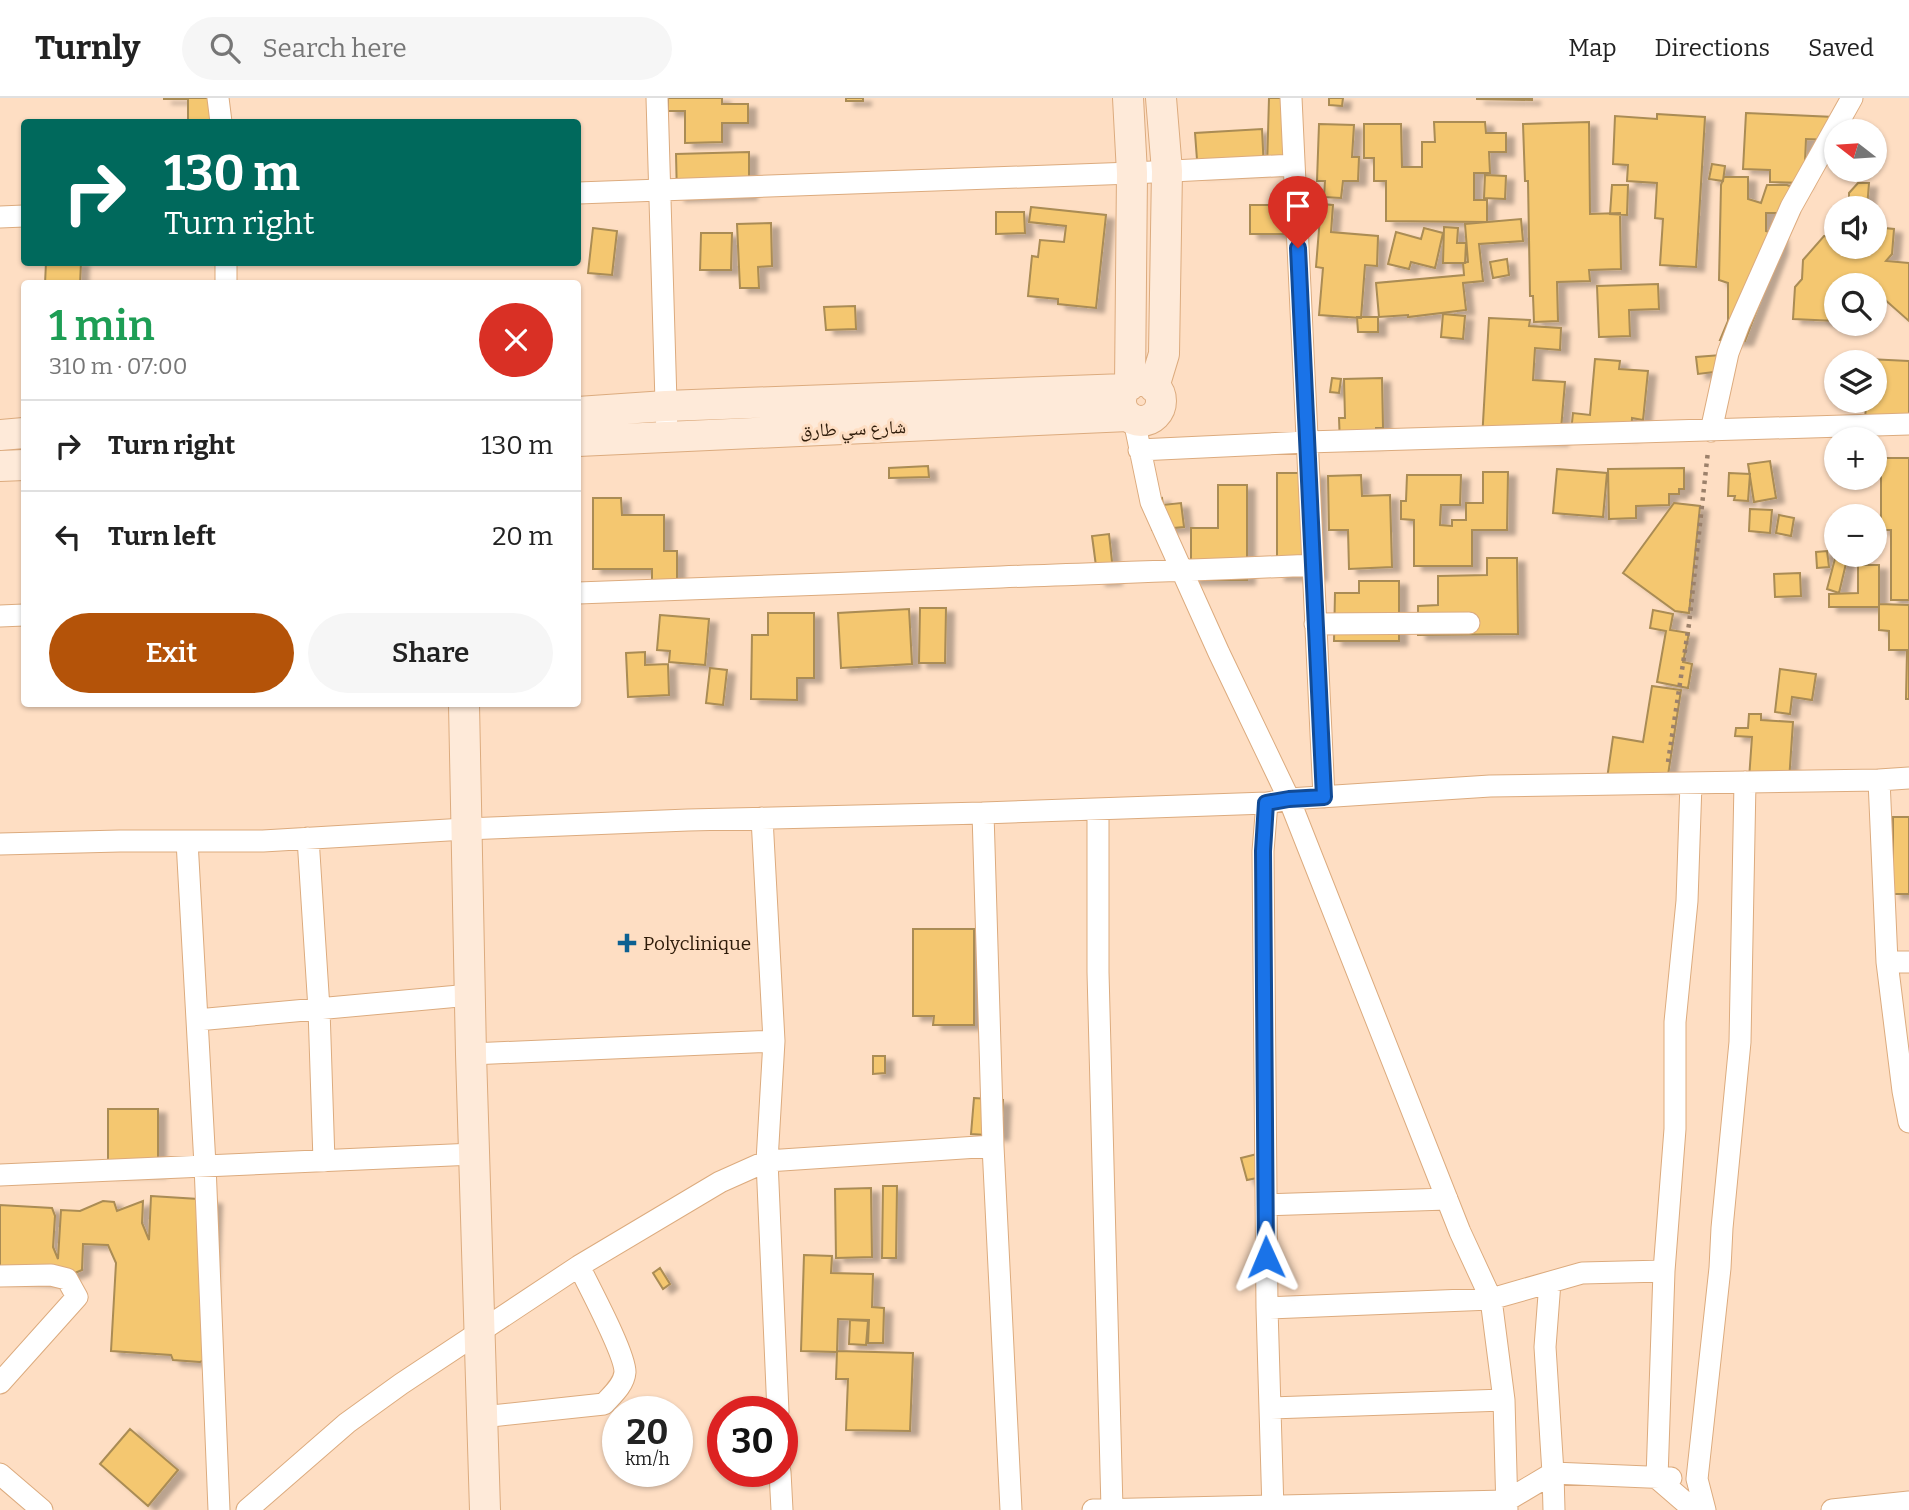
<!DOCTYPE html>
<meta charset="utf-8">
<style>
:root{--surface:#fff;--page:#f6f6f6;--text:#222;--muted:#767676;--line:#e0e0e0;--accent:#b45309}
body{margin:0;font-family:Bitter,"Noto Naskh Arabic",serif;background:var(--page);color:var(--text);height:100vh;display:flex;flex-direction:column;font-size:26px;white-space:nowrap}
*{box-sizing:border-box;margin:0}
p{font-size:23px;color:var(--muted)}
.icon{flex:none;width:38px;height:38px;fill:none;stroke:currentColor;stroke-width:2;stroke-linecap:round;stroke-linejoin:round}
.map{position:relative;flex:1;overflow:hidden}
.panel{position:absolute;left:21px;top:182px;width:560px;height:427px;display:flex;flex-direction:column;background:var(--surface);border-radius:7px;box-shadow:0 2px 5px #0004}
.panel>*{flex:none}
.hud{position:absolute;left:21px;top:21px;width:560px;height:147px;border-radius:7px;box-shadow:0 2px 5px #0004;background:#00695c;color:#fff;overflow:hidden}
.needle{width:46px;rotate:287deg}
.controls{position:absolute;left:1824px;top:21px;display:grid;gap:14px}
.controls a{display:grid;place-items:center;width:63px;height:63px;border-radius:50%;background:var(--surface);box-shadow:0 2px 5px #0004;font-size:35px}
.speed{position:absolute;left:602px;top:1298px;display:flex;gap:14px;font-size:35px;font-weight:700;text-align:center}
.speed>*{display:grid;place-content:center;width:91px;height:91px;border-radius:50%;background:var(--surface);box-shadow:0 2px 5px #0004;line-height:1}
.speed small{font-size:18px;font-weight:400}
.speed .limit{border:10px solid #d22;background:#fff;color:#111}
.pin{position:absolute;display:grid;place-items:center;width:60px;height:60px;color:#fff;margin:-72px -30px;border-radius:50% 50% 50% 0;rotate:-45deg;box-shadow:0 0 7px #0007}
.pin .icon{rotate:45deg}
.me{position:absolute;width:77px;margin:-38px;rotate:359deg;stroke-linejoin:round;filter:drop-shadow(0 0 5px #0008)}
.turn{display:flex;align-items:center;gap:24px;height:147px;padding:0 28px;font-size:32px}
.turn .icon{width:91px;height:91px;stroke-width:2.5}
.turn b{display:block;font-size:49px;line-height:60px}
.round{display:grid;place-items:center;flex:none;width:74px;height:74px;border-radius:37px;background:var(--page)}
.overview{display:flex;align-items:center;justify-content:space-between;height:119px;padding:0 28px}
h1{font-size:42px;font-weight:600;line-height:52px;color:#1e9e55}
.button{display:flex;gap:14px;margin-top:auto;padding:14px 28px}
.button a{flex:1;height:80px;border-radius:42px;background:var(--accent);color:#fff;font-size:28px;font-weight:600;line-height:80px;text-align:center}
.button a+a{background:var(--page);color:var(--text)}
ul{padding:0;list-style:none}
li{display:flex;align-items:center;gap:21px;height:91px;padding:0 28px;border-top:2px solid var(--line)}
li div{flex:1}
li b{display:block;font-size:26px}
li em{font-style:normal}
header{display:flex;align-items:center;gap:42px;box-sizing:border-box;height:98px;padding:0 35px;background:var(--surface);border-bottom:2px solid var(--line)}
header strong{font-size:33px}
nav{display:flex;gap:38px;margin-inline-start:auto;font-size:24px}
.search{width:490px;height:63px;background:var(--page);display:flex;align-items:center;gap:18px;box-sizing:border-box;padding:0 24px;border-radius:38px;color:var(--muted);font-size:26px}
.map>svg:first-child{display:block}
</style>
<header>
<strong>Turnly</strong>
<div class="search"><svg class="icon" aria-label="search" viewBox="0 0 24 24"><circle cx="10" cy="10" r="6"/><path d="M15 15l6 6"/></svg>Search here</div>
<nav><a>Map</a><a>Directions</a><a>Saved</a></nav>
</header>
<div class="map">
<svg width="1909" height="1412" viewBox="0 0 1909 1412">
<defs>
<filter id="shadow"><feDropShadow dx="8" dy="4.5" stdDeviation="2" flood-color="#0004"/></filter>
</defs>
<rect width="100%" height="100%" fill="#fedec3"/>
<path fill="#f4c76f" stroke="#aa8c54" stroke-width="2" filter="url(#shadow)" d="M164 0H213L214 24H188V1H164Z
M668 0H722V6H748V25H722V44L685 45V13H668Z
M846 0H863V3H846Z
M1269 0H1290L1288 72 1267 71Z
M1329 0H1343L1342 8 1329 7Z
M1477 0H1532V2L1477 1Z
M1746 15 1834 19 1833 42 1806 41 1804 85 1770 84V72L1743 71Z
M1657 16 1705 19 1696 169 1660 167 1663 121 1655 120 1657 85 1627 83 1628 67 1613 66 1615 18 1657 21Z
M1434 24H1485L1486 35H1506V54H1489L1490 75H1474V102H1487V124L1386 123V83H1374V60H1364V26H1401L1402 69H1422V44H1435Z
M1589 24 1590 116 1620 115 1621 171 1589 172 1590 183 1557 184 1558 223 1534 224 1533 198H1530L1528 83H1525L1523 26Z
M1319 26 1354 27 1352 59H1359L1358 83H1343L1341 100 1324 99 1325 83H1317Z
M1262 31 1264 72 1198 75 1195 35Z
M749 54V97L677 99 676 56Z
M1712 66 1725 68 1723 83 1709 81Z
M1485 77 1506 78 1505 101 1484 100Z
M1724 79H1748V101L1761 105 1767 87H1787L1792 89 1786 115H1766V133L1780 138V151L1745 243 1720 242 1728 223V185L1719 182 1721 87Z
M1858 85H1869L1867 110H1846L1849 107V95Z
M1612 87H1628L1627 117 1610 116Z
M1321 106 1333 107 1331 134 1378 138 1377 168 1365 167 1361 220 1319 217 1323 170 1316 169Z
M1250 107H1299V136H1250Z
M1031 109 1106 117 1096 210 1058 206V201L1028 198 1032 158 1038 159 1040 142 1064 144 1066 128 1029 124Z
M996 114H1024L1025 135 996 136Z
M1832 115 1836 116V127L1830 126Z
M1521 121 1523 143 1479 146 1483 183 1463 185 1466 212 1408 219V217L1379 219 1376 185 1464 177 1463 165 1468 164 1465 126Z
M771 125 772 168 758 169 759 190H740L737 126Z
M1444 129 1458 130 1457 145H1466L1465 165H1443Z
M1874 129 1894 131 1892 156 1886 163 1909 165V223L1874 192V187H1869L1863 182V187H1836V223L1793 221 1795 189 1802 181 1803 162 1824 138 1836 139V149H1874Z
M593 130 617 133 612 177 588 175Z
M1424 130 1443 135 1435 170 1411 164 1409 171 1388 166 1396 134 1421 141Z
M701 135H732L731 172H700Z
M1507 161 1509 177 1493 180 1490 164Z
M46 164H81L80 186H45Z
M1658 186 1659 211 1629 212 1630 238 1599 239 1597 188Z
M855 208 856 231 826 232 824 209Z
M1443 216 1465 218 1463 241 1441 239Z
M1357 219H1378V234H1358Z
M1489 220 1530 222 1529 228 1561 230 1560 252 1535 250 1533 282 1565 284 1560 343 1482 342Z
M1721 257 1722 273 1698 276 1696 259Z
M1595 261 1620 263 1619 271 1648 273 1643 322 1632 320 1631 338 1571 334 1573 315 1590 317Z
M1868 261 1909 263V327L1865 325 1866 303H1874V264H1868Z
M1332 280 1341 281 1339 295 1330 294Z
M1382 280 1383 330H1376V345L1340 346 1339 320H1345L1344 281Z
M1881 360H1909V502H1891V432H1881Z
M1770 363 1776 400 1754 404 1748 366Z
M928 368 929 379 889 380V370Z
M1684 370V391H1679V396H1669V407L1636 408V420L1609 421 1608 371Z
M1557 371 1607 375 1603 419 1553 415Z
M1483 374H1508L1507 432H1472V468H1414V422L1401 421V403H1406L1407 377H1461L1460 407H1441L1440 427 1452 428V422H1466V405H1483Z
M1277 375H1318L1319 478H1277Z
M1729 375 1750 376 1748 403 1734 402 1735 398H1728Z
M1361 377 1362 398 1390 397 1392 469 1349 471 1348 432H1329L1328 378Z
M1218 387H1247V482H1191V430H1218Z
M593 400H621L622 417H664V453H677V489H652V471H593Z
M1162 400 1163 407 1181 405 1184 429 1152 432 1150 402Z
M1674 405 1700 408 1689 515 1675 513 1623 475Z
M1750 411 1772 412 1770 435 1749 433Z
M1779 417 1794 420 1791 438 1776 435Z
M1109 436 1114 482 1098 483 1092 438Z
M1827 453 1829 469 1817 470 1816 454Z
M1836 457H1848L1839 495 1827 491Z
M1487 460H1517L1518 536 1418 537V508L1438 507V478L1487 477Z
M1858 467H1879V509H1829V496L1858 495Z
M1800 475 1801 498 1775 499 1774 476Z
M1359 483H1399V543H1334L1335 495H1359Z
M1879 506 1909 507V601H1906L1907 552H1889V533L1879 532Z
M920 510H946L945 565H919Z
M909 511 912 566 841 570 838 515Z
M1653 512 1673 516 1670 532 1689 535 1683 564 1692 566 1688 590 1657 584 1666 533 1650 530Z
M768 515H814V580H797V602L751 601 752 537H768Z
M660 517 709 521 705 567 669 564 670 553 657 552Z
M645 554V567L668 566 669 597 628 599 626 555Z
M710 570 727 572 723 607 706 605Z
M1780 571 1816 576 1812 602 1792 599 1790 616 1775 614Z
M1652 588 1681 592 1666 690 1607 681 1613 639 1643 644Z
M1749 616H1761V622L1793 624 1789 683 1749 681 1752 639 1735 638 1736 630H1748Z
M1893 719H1909V796H1893Z
M913 831H974V927H933L934 918H913Z
M873 958H885V975L873 976Z
M974 1000 1003 1002 1001 1038 971 1036Z
M108 1011H158V1075H108Z
M1257 1056 1262 1079 1247 1082 1241 1060Z
M883 1088H897L896 1160H882Z
M871 1090 872 1159 836 1160 835 1091Z
M151 1098 214 1102 207 1261 200 1264 173 1262 171 1257 111 1253 116 1165 108 1147 83 1146 82 1172 53 1184 0 1181V1107L52 1110 55 1118 53 1149 58 1161 61 1112 80 1113 103 1103 114 1104 117 1113 143 1103 142 1125 149 1142Z
M804 1157 832 1158 831 1175 873 1176 872 1209 884 1210 883 1245H868L869 1222 838 1221 837 1254 801 1253Z
M660 1170 670 1186 663 1191 653 1175Z
M850 1222 868 1223 866 1247 849 1246Z
M837 1253 913 1255 910 1333 846 1332 848 1281H836Z
M130 1331 178 1372 148 1408 100 1366Z"/>
<g fill="none" stroke-linecap="round" stroke-linejoin="round">
<defs>
<path id="street" d="M218 0 221 24
M657 0 667 338
M1291 0 1324 699
M578 95 1132 75 1294 67
M0 119 24 118
M226 164V186
M1711 333 1728 255 1739 226 1791 109 1852 0
M1139 352 1307 344 1909 326
M578 495C719 491 860 484 1001 479 1105 475 1209 472 1313 467
M0 518 24 517
M1315 526 1469 525
M1909 680 1879 682 1887 864 1903 993 1909 1024
M1691 685 1687 803 1675 924V1031L1664 1173 1657 1380 1694 1412
M1267 705 1263 753 1267 1210 1273 1412
M1098 711V874L1112 1411
M762 720 774 943 767 1063 778 1314
M308 740 319 911 324 1063
M187 743 197 922
M0 746 120 743H263L465 731 688 722 983 715
M1887 864H1909
M471 956 774 943
M0 1077 474 1056
M1266 1107 1447 1101
M0 1178 51 1177 67 1181 77 1199 0 1285
M1550 1184 1545 1249 1553 1375 1671 1380
M1267 1210 1491 1201 1582 1175 1664 1173
M1271 1310 1504 1302
M482 1319 604 1306C612 1297 624 1287 625 1274 625 1255 589 1189 579 1168
M780 1374 782 1412
M0 1376 42 1412
M219 1412 205 1067 197 922 470 897
M247 1412 347 1325 401 1286 579 1168 720 1084 767 1063 993 1048
M1011 1412 993 1048 983 715 1267 705 1289 701 1219 555 1151 404 1134 322
M1093 1412 1506 1403 1553 1375 1554 1412
M1507 1412 1504 1302 1491 1201 1460 1134 1289 701 1490 688 1879 682
M1705 1412 1697 1381 1720 1170 1722 1130 1740 944 1745 684
M1832 1412 1909 1404"/>
<path id="secondary" d="M1128 0 1132 75 1130 287
M1121 303a20 20 0 1 1 40 0a20 20 0 1 1-40 0Z
M1154 289 1164 256 1167 73 1161 0
M578 314 666 308 1125 291
M0 337 24 335
M578 343 1128 318
M0 368 24 367
M464 606 471 956 485 1412"/>
</defs>
<use href="#street" stroke="#dcab7e" stroke-width="23"/>
<use href="#secondary" stroke="#dcab7e" stroke-width="32"/>
<path stroke="#9b816b" stroke-width="4.5" stroke-dasharray="3.5 5" stroke-linecap="butt" d="M1668 664 1689 526 1708 353"/>
<use href="#street" stroke="#fff" stroke-width="21"/>
<use href="#secondary" stroke="#feead9" stroke-width="30"/>
</g>
<g fill="none" stroke-linecap="round" stroke-linejoin="round">
<defs>
<path id="route" d="M1266 1159 1263 753 1266 705 1289 701 1324 699 1298 150"/>
</defs>
<use href="#route" stroke="#114b97" stroke-width="18"/>
<use href="#route" stroke="#1a73e8" stroke-width="12"/>
</g>
<path fill="#0c6091" stroke="#fedec3" stroke-width="2.5" d="M623.5 834.5h7v7h7v7h-7v7h-7v-7h-7v-7h7z"/>
<g text-anchor="middle" stroke-width="6" stroke-linejoin="round" paint-order="stroke">
<g font-size="19" fill="#2e1b09" stroke="#fedec3">
<text transform="translate(853 330) rotate(-2)" y="7">شارع سي طارق</text>
</g>
<g font-size="19" fill="#2e1b09" stroke="#fedec3" text-anchor="start">
<text x="643" y="852">Polyclinique</text>
</g>
</g>
</svg>
<div class="controls">
<a><svg class="needle" viewBox="-14 -14 28 28"><path d="M0-13l5 13h-10z" fill="#e53935"/><path d="M0 13l5-13h-10z" fill="#767676"/></svg></a>
<a><svg class="icon" aria-label="sound" viewBox="0 0 24 24"><path d="M4 9h4l5-4v14l-5-4H4zM17 9q2 3 0 6"/></svg></a>
<a><svg class="icon" aria-label="search" viewBox="0 0 24 24"><circle cx="10" cy="10" r="6"/><path d="M15 15l6 6"/></svg></a>
<a><svg class="icon" aria-label="layers" viewBox="0 0 24 24"><path d="M12 4l9 5-9 5-9-5zM3 14l9 5 9-5"/></svg></a>
<a>+</a>
<a>−</a>
</div>
<div class="speed"><div>20<small>km/h</small></div><div class="limit">30</div></div>
<div class="pin" style="left:1298px;top:150px;background:#d93025"><svg class="icon" aria-label="arrive" viewBox="0 0 24 24"><path d="M6 21V4h12l-3 4 3 4H6"/></svg></div>
<svg class="me" style="left:1266px;top:1159px" viewBox="-20 -20 40 40"><path d="M0-17L14 15 0 8-14 15z" fill="#1a73e8" stroke="#fff" stroke-width="4"/></svg>
<div class="hud">
<div class="turn"><svg class="icon" aria-label="right" viewBox="0 0 24 24"><path d="M7 20v-9h11M14 6l5 5-5 5"/></svg><div><b>130 m</b>Turn right</div></div>
</div>
<section class="panel">
<div class="overview"><div><h1>1 min</h1><p>310 m · 07:00</p></div><a class="round" style="background:#d93025;color:#fff"><svg class="icon" aria-label="close" viewBox="0 0 24 24"><path d="M6 6l12 12M18 6L6 18"/></svg></a></div>
<ul>
<li><svg class="icon" aria-label="right" viewBox="0 0 24 24"><path d="M7 20v-9h11M14 6l5 5-5 5"/></svg><div><b>Turn right</b></div><em>130 m</em></li>
<li><svg class="icon" aria-label="left" viewBox="0 0 24 24"><path d="M17 20v-9H6M10 6l-5 5 5 5"/></svg><div><b>Turn left</b></div><em>20 m</em></li>
</ul>
<div class="button"><a>Exit</a><a>Share</a></div>
</section>
</div>
